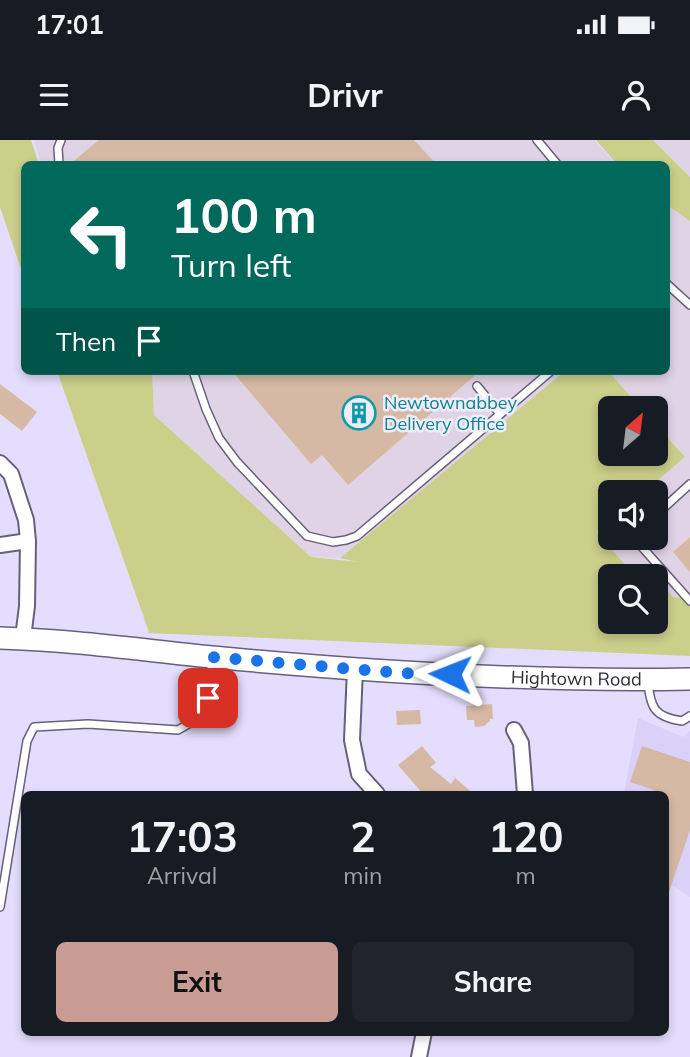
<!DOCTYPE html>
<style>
:root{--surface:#171b24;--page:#20242c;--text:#f1f3f6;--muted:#9ea1a6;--accent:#c99c93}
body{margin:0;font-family:Mulish,sans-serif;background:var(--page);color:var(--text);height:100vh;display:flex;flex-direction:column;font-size:26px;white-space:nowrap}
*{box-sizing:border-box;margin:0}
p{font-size:23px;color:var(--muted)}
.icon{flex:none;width:38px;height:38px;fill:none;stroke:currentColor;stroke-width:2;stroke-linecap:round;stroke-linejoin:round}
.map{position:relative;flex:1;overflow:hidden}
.side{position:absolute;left:21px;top:651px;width:648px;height:245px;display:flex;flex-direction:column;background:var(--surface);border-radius:10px;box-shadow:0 4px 10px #0003}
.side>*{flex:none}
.hud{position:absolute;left:21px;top:21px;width:649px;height:214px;border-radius:10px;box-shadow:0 4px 10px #0003;background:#00695c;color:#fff;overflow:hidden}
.needle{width:46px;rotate:28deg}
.controls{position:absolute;left:598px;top:256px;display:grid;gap:14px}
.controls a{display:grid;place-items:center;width:70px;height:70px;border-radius:10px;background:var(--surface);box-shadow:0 4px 10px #0003;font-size:35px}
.pin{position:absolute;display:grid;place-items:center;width:60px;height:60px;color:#fff;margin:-30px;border-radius:14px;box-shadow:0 4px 10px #0006}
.me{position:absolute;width:77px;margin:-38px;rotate:272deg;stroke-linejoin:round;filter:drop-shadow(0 0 5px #0008)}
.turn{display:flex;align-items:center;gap:24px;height:147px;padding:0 35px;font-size:32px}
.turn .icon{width:91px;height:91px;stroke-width:2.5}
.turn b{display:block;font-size:49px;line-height:60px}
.then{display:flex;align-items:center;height:66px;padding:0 35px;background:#0003;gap:14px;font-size:26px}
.eta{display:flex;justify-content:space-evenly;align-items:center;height:119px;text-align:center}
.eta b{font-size:42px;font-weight:700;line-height:49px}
.primary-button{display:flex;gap:14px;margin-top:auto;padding:14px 35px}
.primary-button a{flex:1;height:80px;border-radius:10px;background:var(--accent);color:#111;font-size:28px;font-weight:700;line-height:80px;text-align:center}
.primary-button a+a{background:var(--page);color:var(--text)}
.status{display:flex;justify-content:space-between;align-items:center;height:49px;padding:0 35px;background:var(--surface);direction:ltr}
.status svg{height:19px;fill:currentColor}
header{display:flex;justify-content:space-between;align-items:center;height:91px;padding:0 35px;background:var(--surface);font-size:32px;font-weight:700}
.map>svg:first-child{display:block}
</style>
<div class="status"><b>17:01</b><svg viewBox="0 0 49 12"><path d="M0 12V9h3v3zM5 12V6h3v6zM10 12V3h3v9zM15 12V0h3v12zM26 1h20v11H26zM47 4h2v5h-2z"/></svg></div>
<header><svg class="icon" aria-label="menu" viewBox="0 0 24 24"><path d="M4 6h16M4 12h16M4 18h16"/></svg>Drivr<svg class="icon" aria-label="person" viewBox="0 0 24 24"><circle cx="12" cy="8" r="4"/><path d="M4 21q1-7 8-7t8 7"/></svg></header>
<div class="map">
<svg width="690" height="917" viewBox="0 0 690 917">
<rect width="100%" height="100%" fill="#e4ddfd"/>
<path fill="#d9d1f7" d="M638 578 683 597 690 591V757L672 745 665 743V654H624Z"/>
<path fill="#e1d3e6" d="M34 0H594L616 24H41Z
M653 0H690V37Z
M667 65 690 81V468H682L661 445 656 447V436H635L597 392 611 380V397H656V352H644L685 317 656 285V268H641L608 231H667Z
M152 231H565L340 418 311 417 154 275Z"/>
<path fill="#cacf8a" d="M0 0H31L39 24H24V138L0 67Z
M596 0H653L690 37V81L667 65V24H617Z
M57 231H152L154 275 311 417 358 422 340 418 565 231H608L641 268H611V313H656V285L685 317 644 352H611V380L597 392 635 436H611V481H656V447L661 444 673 457 690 459V516L147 493 149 492Z"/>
<path fill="#d6b9a5" d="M99 0H414L436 24H70Z
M232 231H480L348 345 322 315 311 324Z
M0 244 37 272 22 291 0 274Z
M690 397V432L673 412Z
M492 564 493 579H490V581L484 586 475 587 474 580H467L466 566Z
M420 570 421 584 397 585 396 571Z
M422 606 436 623 430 627 451 644 455 638 474 654H423L398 625Z
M642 606 690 622V690L667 758H665V654H659L660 652 630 642Z"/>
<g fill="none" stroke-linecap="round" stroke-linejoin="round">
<defs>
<path id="lane" d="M537 0 557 24
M59 24 58 8 61 0
M667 144 690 165
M193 231 206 269 219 298 237 322 307 396 333 402 346 400 357 396 551 231
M477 246 500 274
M656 375 690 344
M633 397 690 461
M648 541C650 567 654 577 682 581L690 576
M0 767 27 601 34 587 88 584 178 590 197 579 208 558 212 519"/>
<path id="street" d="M0 323 11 334 26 380 28 401 27 466 23 498
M0 405 28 401
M355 529 352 600 359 634 377 654
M514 590 521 603 525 654
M419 917 424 892"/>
<g id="secondary">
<path id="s1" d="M0 498C71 500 141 510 212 517 370 532 531 542 690 539"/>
</g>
</defs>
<use href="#lane" stroke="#66607b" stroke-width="10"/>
<use href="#street" stroke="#66607b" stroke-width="18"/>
<use href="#secondary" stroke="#66607b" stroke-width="24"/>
<use href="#lane" stroke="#fff" stroke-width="7"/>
<use href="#street" stroke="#fff" stroke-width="14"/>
<use href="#secondary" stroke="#fff" stroke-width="21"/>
</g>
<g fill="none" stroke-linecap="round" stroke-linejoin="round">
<path stroke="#1a73e8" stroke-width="12" stroke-dasharray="0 21.6" d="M208 558 212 517 400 533 450 534"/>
</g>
<defs>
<symbol id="building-ring" viewBox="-11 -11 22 22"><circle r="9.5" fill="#f0edfa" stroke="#0f9aa8" stroke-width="1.5"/><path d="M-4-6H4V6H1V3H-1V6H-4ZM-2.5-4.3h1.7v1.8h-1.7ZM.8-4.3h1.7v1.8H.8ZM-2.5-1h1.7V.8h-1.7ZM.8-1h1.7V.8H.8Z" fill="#0f9aa8"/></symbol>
</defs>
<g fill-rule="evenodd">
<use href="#building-ring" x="340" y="254" width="38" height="38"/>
</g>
<g text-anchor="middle" stroke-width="5" stroke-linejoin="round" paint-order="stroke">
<g font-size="18" fill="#0d838f" stroke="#f0edfa" text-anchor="start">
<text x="384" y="269">Newtownabbey<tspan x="384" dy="21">Delivery Office</tspan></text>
</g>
<g font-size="18" fill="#2f2c38" stroke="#f0edfa">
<text dy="6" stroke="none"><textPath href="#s1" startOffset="578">Hightown Road</textPath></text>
</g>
</g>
</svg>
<div class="controls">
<a><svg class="needle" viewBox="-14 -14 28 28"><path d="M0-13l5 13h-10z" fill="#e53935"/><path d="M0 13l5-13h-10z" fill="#9ea1a6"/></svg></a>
<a><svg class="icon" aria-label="sound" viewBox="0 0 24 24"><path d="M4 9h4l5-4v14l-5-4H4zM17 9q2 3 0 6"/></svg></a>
<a><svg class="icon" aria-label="search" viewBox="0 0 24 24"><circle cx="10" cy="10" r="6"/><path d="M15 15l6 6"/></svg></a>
</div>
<div class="pin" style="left:208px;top:558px;background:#d93025"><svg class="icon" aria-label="arrive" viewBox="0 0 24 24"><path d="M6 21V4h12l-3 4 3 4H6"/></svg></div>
<svg class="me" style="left:450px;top:534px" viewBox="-20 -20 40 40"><path d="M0-17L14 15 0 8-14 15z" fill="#1a73e8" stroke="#fff" stroke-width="4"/></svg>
<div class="hud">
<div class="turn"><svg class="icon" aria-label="left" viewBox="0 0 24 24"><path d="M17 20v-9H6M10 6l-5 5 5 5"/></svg><div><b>100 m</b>Turn left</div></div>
<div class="then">Then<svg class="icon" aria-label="arrive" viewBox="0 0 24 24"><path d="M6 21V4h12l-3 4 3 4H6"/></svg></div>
</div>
<section class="side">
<div class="eta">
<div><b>17:03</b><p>Arrival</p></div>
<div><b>2</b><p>min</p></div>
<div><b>120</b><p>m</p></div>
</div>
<div class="primary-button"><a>Exit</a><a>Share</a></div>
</section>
</div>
